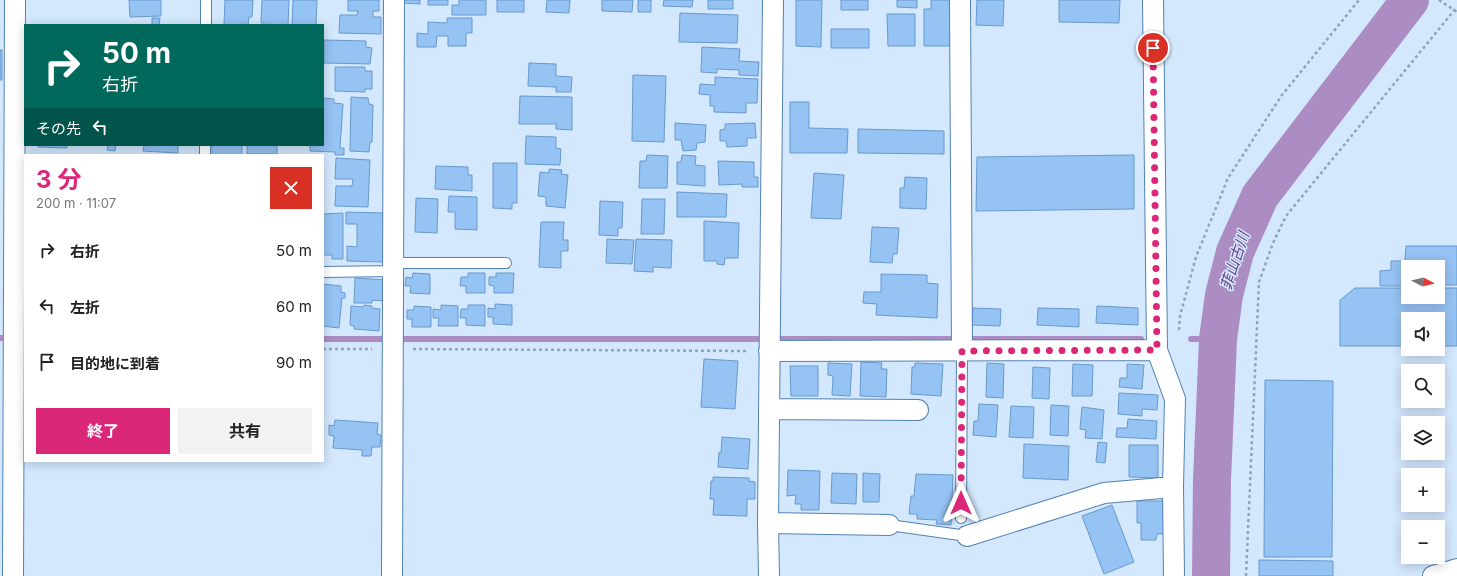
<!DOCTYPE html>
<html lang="ja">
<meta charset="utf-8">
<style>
:root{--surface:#fff;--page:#f2f2f2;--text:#222;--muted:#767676;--accent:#db2777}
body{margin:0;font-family:Inter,"Noto Sans JP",sans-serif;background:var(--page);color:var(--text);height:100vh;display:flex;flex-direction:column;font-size:15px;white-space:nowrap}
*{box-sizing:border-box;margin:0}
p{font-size:13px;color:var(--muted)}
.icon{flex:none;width:22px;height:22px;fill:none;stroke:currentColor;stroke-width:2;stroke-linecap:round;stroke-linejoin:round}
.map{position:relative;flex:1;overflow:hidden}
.sheet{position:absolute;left:24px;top:154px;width:300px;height:308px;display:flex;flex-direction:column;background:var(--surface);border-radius:0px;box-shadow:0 2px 10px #0003}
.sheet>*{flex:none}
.guide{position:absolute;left:24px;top:24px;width:300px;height:122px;border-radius:0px;box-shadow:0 2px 10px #0003;background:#00695c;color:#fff;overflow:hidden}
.needle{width:26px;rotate:97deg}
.controls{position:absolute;left:1401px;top:260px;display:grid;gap:8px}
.controls a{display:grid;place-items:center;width:44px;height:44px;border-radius:0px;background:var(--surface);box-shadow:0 2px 10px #0003;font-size:20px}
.pin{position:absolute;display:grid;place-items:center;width:34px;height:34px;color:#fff;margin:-17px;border:2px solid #fff;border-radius:50%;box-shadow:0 1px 4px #0007}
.me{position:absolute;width:44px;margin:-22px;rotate:0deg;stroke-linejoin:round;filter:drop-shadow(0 0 3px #0008)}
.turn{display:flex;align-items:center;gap:14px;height:84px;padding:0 12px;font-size:18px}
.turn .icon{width:52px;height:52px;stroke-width:2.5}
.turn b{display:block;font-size:28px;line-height:34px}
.then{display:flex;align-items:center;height:38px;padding:0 12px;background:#0003;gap:8px;font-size:15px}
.round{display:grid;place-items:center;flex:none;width:42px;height:42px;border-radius:0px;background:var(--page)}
.summary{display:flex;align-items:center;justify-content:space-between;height:68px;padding:0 12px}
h1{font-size:24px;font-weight:700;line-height:30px;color:var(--accent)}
.primary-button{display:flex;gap:8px;margin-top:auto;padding:8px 12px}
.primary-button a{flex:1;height:46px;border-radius:0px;background:var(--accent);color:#fff;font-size:16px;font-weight:700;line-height:46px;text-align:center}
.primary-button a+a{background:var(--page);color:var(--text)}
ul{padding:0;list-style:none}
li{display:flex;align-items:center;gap:12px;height:56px;padding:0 12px}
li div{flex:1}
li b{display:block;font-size:15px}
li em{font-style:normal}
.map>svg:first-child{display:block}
</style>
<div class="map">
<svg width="1457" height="576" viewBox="0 0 1457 576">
<rect width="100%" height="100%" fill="#d3e7fd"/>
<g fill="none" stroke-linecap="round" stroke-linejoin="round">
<path stroke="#ac8dc3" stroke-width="6" d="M0 338H25
M323 339H1141
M1191 339H1218"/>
<path stroke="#ac8dc3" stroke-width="38" d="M1211 576 1212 480 1218 339 1224 295 1235 252 1260 196 1410 0"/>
</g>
<path fill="#95c3f3" stroke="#6899cc" d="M129 0H161V16L130 17Z
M225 0H253L252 17H249L248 25H224Z
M262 0H289L288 25H264V23H261Z
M293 0H317L316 25H292Z
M348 0H379V11H373V17H381V34L339 33 340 15H357L358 11H348Z
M403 0H420V4L403 3Z
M428 0H448V5H428Z
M459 0H486V15H452V5H459Z
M497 0H524V12H497Z
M547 0H570L569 13 546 12Z
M602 0H633L632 12 602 11Z
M638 0H651V12H638Z
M664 0H693L692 7 663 6Z
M708 0H733V9H708Z
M796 0H822L821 47 796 46Z
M841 0H868V10H841Z
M897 0H917V8L897 7Z
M931 0H951V46H924V9H931Z
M977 0H1004L1003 26 976 25Z
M1059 0H1120L1119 23 1059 22Z
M680 13 738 15 737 43 679 42Z
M887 14H915V46H888Z
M152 18H160L159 25H152Z
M447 18H472V33H466V46H448V36H437L436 47H417V33L428 34V22L447 23Z
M831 29H869V48H831Z
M324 40 366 41V47L372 48 370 64 324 63Z
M702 47 740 49 739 61 759 62 758 76 739 75V70L717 69V73L701 72Z
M0 50H2V80H0Z
M529 63 556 64V76L572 77 571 92H556V87L528 86Z
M335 67H365V71H372V89H365V92L335 91Z
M633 75 666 76 664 142 632 141Z
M715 77 758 79 757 103H746V113L714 112V106H710V95L699 94 700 84 715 85Z
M520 96 572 97V130L556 129V124H519Z
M351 97 368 98 369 104 373 105 372 142H370L369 152 350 151Z
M323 98 334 99V103L343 104 340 148H344V155H335V152L310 151V145H323Z
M790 102H809V128L848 129 847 153H790Z
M675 123 706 125 705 142 697 143 696 150 683 151 681 140H675Z
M755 123 756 138H747V146L727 147 726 141H720V130L725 129V124Z
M858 129 944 131V154L858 153Z
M526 136 556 137V148L561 149 560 165 525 164Z
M38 145H67V148L38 147Z
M108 145H116L115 151 107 150Z
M144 145H178V153L143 151Z
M212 145H242V155H212Z
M247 145H277V154H247Z
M647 155 668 156 667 188H639L640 161H646Z
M682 155 696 156 695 165 705 166V186L677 184V162H681Z
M1134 155V209L976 211 977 157Z
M336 158 370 160 368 207 335 206 336 186H352L353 179H335Z
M718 161 754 162V177H758V187H742V184L719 185Z
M493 163H517V203H512V209L493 208Z
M436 166 468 167V175H472V191L435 189Z
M549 169 562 170 561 174 568 175 565 208 546 206V197L538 196 540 172 549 173Z
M814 173 844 175 841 219 811 218Z
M905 177 927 178 926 209 900 208V188H904Z
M677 192 727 194 726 217H677Z
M449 196 477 197V230L455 229V212H448Z
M416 198 438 199 437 233 415 232Z
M642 199H665L664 234H641Z
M600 201 623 202 622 228H618V236L599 235Z
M346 212 384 213 383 262 347 261V246L357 247V224H346Z
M343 213V259H332V255H323V214Z
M704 221 739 223 738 258H725L724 265 717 264V261H704Z
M541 222H564L563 240H568V251H561V268L539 267Z
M872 227 899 228 897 254H893L892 263 870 262Z
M607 239 634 240 632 264 606 263Z
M636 239 672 240 671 268 653 267V272L634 271Z
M1406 246H1457V285H1438V267H1408V286H1380V271L1391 270V261H1405Z
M413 273 430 274V294L410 293 411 286H405L406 277 412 278Z
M468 273H485V293H466V286H460L461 277H468Z
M496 273H514L513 293H494V286L489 285V277H496Z
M881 274 927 275V283L938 284 937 318 876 315 877 304 863 303 864 292H881Z
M355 278 386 280 385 301 372 300V303H354Z
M323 284 341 286V292L345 293V298H342L339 328 323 326Z
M1355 288H1408V297H1438V288H1457V346H1438V319H1408V346H1340V300Z
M495 304 512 305V325L493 324V317H488V308L495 309Z
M364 305 372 306V308L380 309 379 331 354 329V326L350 325 351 306 363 307Z
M441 305 458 306V326H438L439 318H433V309L441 310Z
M468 305H485V326L466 325V318H460L461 309H468Z
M414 306 431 307V327H412V319H407V310H414Z
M1097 306 1138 308V325L1096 323Z
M973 308 1001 309 1000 326 972 325Z
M1038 308 1079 309V327L1037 325Z
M704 359 738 361 735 409 701 407Z
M861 362 882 363 881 369H887L886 397 860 396Z
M828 363 852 364 850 396 832 395 833 376 828 375Z
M915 363 943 364 941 396 911 394 912 367H915Z
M987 363 1004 364 1003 398 986 397Z
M1073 364 1093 365 1092 396H1072Z
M1127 364 1144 365 1142 389 1119 387 1120 378H1127Z
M790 366H818V396H791Z
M1033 367 1050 368 1049 399 1032 398Z
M1265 380 1333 381 1332 557H1264Z
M1119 393 1158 395 1157 410 1142 409V416L1118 414Z
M979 404 998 405 996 437 973 435 974 421H978Z
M1051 405 1069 406 1068 436 1050 435Z
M1011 406 1034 407 1033 438 1009 437Z
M1082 407 1104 410 1102 439 1085 438 1086 430 1080 429Z
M1128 419 1157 421 1156 439 1116 437 1117 428H1127Z
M335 420 378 423 377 434 381 435 380 447H372L371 456H362V450L333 448 334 436 329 435V425L334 426Z
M722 437 750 439 748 469 718 467 719 452 721 453Z
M1098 442 1107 443 1105 463 1096 462Z
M1024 444 1069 446 1068 480 1023 478Z
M1129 445H1158V478L1129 477Z
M788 470 820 471 819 510H801V504H795L796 495 787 496Z
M832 473 857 474 856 504 831 503Z
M863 473 880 474 879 502H863Z
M916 474 953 475 951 525 936 524 937 520 917 519V514H909L911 496H914Z
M713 477 749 478V481L755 482V499H747V516L713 515 714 499H710L711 481H713Z
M1137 501H1164V534H1157L1156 540H1141V523H1137Z
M1112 505 1134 562 1104 574 1082 516Z
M1259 560 1333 561V576H1259Z"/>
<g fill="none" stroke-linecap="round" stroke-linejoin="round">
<defs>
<path id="service" d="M206 25V0
M205 155V145
M394 263H506
M323 272 394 271
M961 518 962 351
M889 525 967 536"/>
<path id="minor" d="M960 0 962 351
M1153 0 1157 350 1175 399 1173 487 1174 576
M769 351 1157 350
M769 409 918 410
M768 523 889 525
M967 536 1104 493 1173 487
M13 576 15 0
M392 576 394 0
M769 576 768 523 773 0
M1433 576 1457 569"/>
</defs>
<use href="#service" stroke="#5282b3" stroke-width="12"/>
<use href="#minor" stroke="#5282b3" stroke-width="22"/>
<path stroke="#8fa3b9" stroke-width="2.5" stroke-dasharray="3 3" stroke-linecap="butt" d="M1439 0 1457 12
M1179 330 1180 316 1196 257 1228 178 1282 95 1359 0
M323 349H372
M413 349 748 351
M1246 576 1259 282 1273 243 1286 216 1457 7"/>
<use href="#service" stroke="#fff" stroke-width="10"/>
<use href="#minor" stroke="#fff" stroke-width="20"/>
</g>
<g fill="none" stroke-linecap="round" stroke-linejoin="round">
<path stroke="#db2777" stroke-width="7" stroke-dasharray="0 12.6" d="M961 503 962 351 1157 350 1153 48"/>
</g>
<g text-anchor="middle" stroke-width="3" stroke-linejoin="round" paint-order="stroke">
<g font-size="15" font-style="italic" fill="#653d80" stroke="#d3e7fd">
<text transform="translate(1235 261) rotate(-72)" y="5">菲山古川</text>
</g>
</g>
</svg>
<div class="controls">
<a><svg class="needle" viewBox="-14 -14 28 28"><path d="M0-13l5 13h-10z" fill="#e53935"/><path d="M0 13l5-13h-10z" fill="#767676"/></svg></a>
<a><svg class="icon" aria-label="sound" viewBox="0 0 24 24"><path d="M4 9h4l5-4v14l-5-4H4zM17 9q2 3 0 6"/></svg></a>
<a><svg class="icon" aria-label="search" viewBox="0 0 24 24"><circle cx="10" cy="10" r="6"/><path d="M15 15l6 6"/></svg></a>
<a><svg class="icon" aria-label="layers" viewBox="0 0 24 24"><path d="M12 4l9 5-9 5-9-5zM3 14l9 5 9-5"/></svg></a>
<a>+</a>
<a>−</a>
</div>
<div class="pin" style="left:1153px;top:48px;background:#d93025"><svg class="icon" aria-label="arrive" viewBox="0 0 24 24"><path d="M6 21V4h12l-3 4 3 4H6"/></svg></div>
<svg class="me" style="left:961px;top:503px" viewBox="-20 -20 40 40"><path d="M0-17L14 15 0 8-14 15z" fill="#db2777" stroke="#fff" stroke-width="4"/></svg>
<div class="guide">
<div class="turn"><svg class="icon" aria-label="right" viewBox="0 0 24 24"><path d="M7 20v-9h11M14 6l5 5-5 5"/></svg><div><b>50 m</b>右折</div></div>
<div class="then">その先<svg class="icon" aria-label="left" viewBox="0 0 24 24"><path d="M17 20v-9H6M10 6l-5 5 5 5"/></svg></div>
</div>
<section class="sheet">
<div class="summary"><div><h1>3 分</h1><p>200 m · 11:07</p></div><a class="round" style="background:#d93025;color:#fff"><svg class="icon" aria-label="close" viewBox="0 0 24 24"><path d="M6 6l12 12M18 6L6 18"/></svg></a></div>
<ul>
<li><svg class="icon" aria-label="right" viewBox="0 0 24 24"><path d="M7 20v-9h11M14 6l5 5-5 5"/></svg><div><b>右折</b></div><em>50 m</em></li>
<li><svg class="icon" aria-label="left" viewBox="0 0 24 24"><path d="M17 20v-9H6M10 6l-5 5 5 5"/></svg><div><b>左折</b></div><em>60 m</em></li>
<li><svg class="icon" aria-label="arrive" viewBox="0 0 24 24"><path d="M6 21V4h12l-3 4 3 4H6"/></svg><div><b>目的地に到着</b></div><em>90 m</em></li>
</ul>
<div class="primary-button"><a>終了</a><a>共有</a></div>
</section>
</div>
